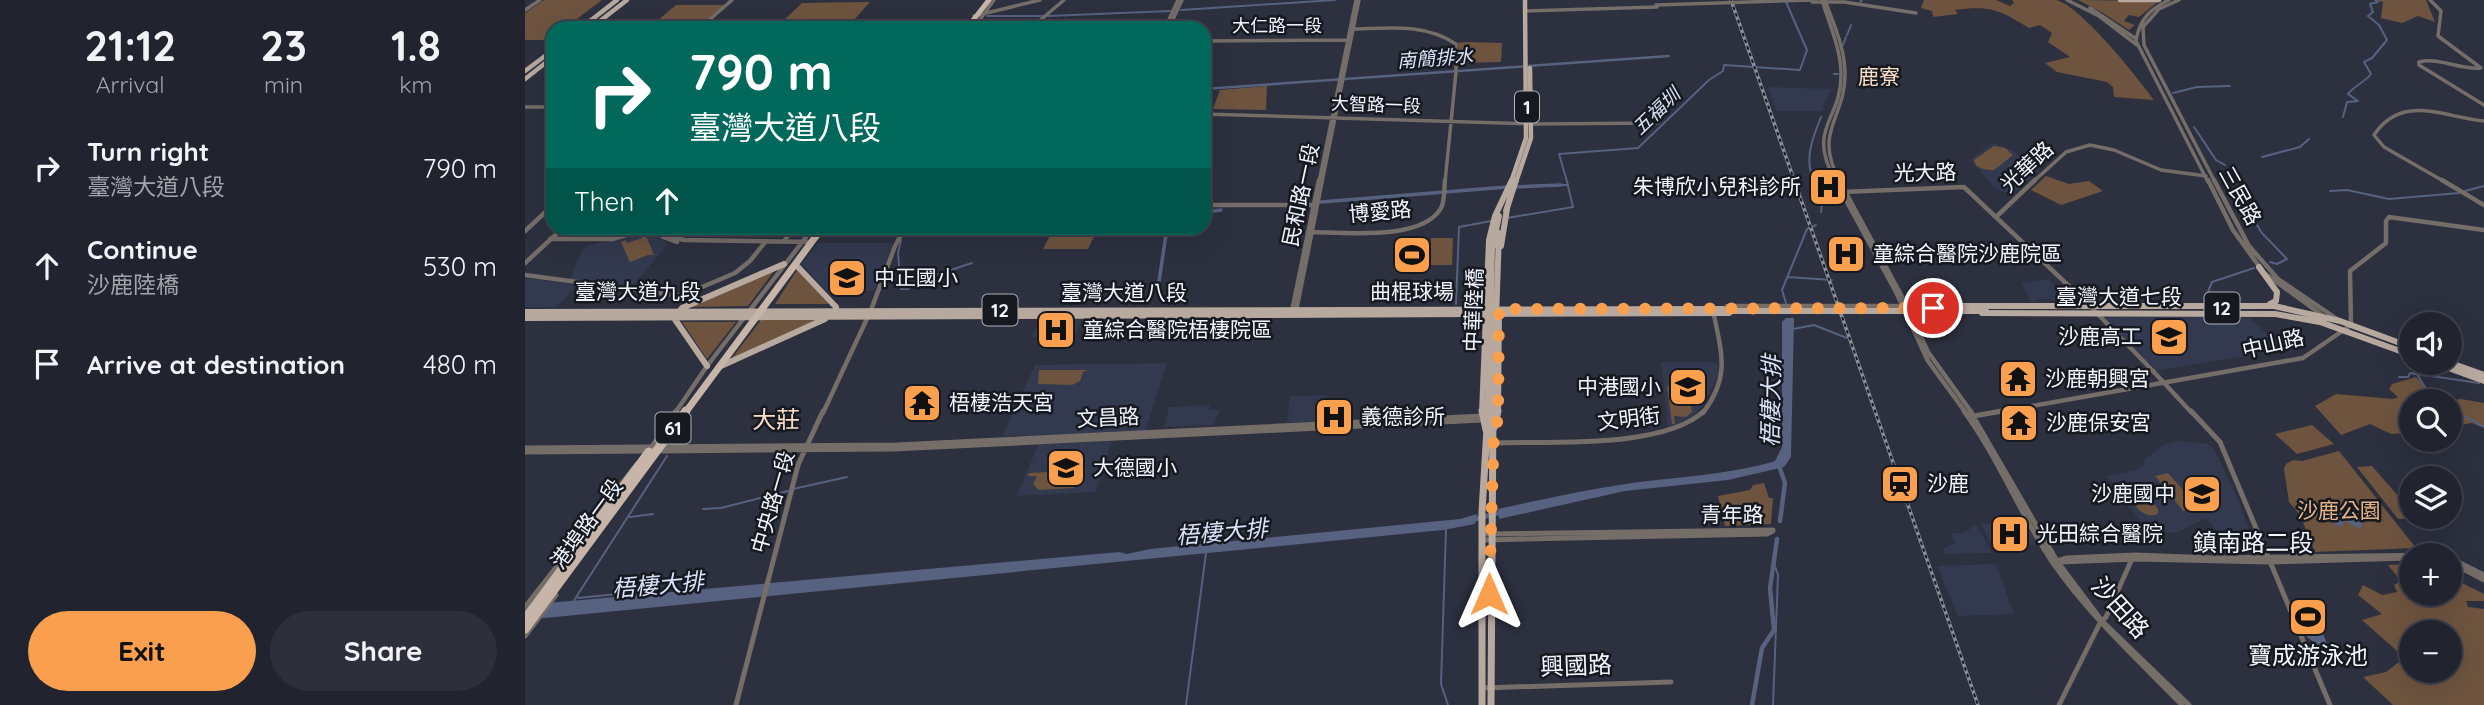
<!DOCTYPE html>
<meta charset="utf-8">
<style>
:root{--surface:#21242f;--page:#2d303b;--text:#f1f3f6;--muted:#a2a4aa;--line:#3e414b;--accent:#fa9f4e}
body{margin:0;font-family:Quicksand,"Noto Sans TC",sans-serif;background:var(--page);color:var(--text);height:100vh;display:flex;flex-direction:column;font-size:26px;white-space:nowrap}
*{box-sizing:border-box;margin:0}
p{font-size:23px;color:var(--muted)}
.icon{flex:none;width:38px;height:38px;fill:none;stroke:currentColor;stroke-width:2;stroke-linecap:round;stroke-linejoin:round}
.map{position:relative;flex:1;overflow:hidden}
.side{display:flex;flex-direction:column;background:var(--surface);width:525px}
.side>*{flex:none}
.guide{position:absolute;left:21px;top:21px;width:665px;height:214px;border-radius:21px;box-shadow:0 7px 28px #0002,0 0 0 2px var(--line);background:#00695c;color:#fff;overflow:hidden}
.buttons{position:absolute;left:1874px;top:312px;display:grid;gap:14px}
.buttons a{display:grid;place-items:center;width:63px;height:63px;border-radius:50%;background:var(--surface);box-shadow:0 7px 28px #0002,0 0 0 2px var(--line);font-size:35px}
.pin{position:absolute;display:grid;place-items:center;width:60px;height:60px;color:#fff;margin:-30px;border:4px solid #fff;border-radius:50%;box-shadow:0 2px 7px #0007}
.me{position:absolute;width:77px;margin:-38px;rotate:0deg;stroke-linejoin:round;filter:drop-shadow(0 0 5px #0008)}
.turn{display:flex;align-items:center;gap:24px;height:147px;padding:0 28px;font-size:32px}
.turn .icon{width:91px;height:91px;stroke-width:2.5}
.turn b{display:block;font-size:49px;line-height:60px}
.then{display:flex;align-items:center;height:66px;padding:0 28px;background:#0003;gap:14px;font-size:26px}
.eta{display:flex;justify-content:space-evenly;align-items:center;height:119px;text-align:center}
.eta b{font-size:42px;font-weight:800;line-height:49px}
.action{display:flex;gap:14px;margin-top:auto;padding:14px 28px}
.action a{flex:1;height:80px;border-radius:42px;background:var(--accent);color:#111;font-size:28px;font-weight:800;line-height:80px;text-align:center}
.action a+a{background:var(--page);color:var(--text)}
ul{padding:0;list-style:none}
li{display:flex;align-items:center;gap:21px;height:98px;padding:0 28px}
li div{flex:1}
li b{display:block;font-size:26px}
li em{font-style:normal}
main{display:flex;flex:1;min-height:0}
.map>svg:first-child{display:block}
</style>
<main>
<section class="side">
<div class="eta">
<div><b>21:12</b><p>Arrival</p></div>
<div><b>23</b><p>min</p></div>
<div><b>1.8</b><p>km</p></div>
</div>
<ul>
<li><svg class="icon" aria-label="right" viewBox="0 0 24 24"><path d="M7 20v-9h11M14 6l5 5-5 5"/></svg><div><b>Turn right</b><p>臺灣大道八段</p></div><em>790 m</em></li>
<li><svg class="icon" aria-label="ahead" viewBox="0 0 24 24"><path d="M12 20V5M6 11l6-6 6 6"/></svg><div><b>Continue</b><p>沙鹿陸橋</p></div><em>530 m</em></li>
<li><svg class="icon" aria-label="arrive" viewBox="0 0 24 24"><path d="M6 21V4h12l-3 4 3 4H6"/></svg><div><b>Arrive at destination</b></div><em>480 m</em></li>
</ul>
<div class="action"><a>Exit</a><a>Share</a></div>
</section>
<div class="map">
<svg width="1959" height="705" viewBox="0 0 1959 705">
<rect width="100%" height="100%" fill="#2c303f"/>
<path fill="#33394e" d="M258 21H328L321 28H251Z
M1243 87 1305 89 1304 94 1297 111H1251Z
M1468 143 1487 150 1514 171 1487 195 1471 189 1445 160Z
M124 230 143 244 108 286 45 279 56 252 62 246Z
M293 243H368L349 291 321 292 319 295H305L277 264Z
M0 278 53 285 31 307H0Z
M1524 279 1543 300 1511 299V302H1506L1497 283Z
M1576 315 1724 318 1761 349 1632 371Z
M516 318 557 319 546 346 525 347 518 337H507Z
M1136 362H1187L1194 366 1192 378 1178 405 1169 415 1143 428Z
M642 363 620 432 477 436 510 365Z
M802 395 797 421 762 423 765 396Z
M685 405 684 410H695L689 425 639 427 644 407Z
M587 441 571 492 492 496 513 445Z
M1650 441 1680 443 1688 447 1714 501 1726 536 1694 534 1681 518 1651 533 1623 532 1582 476 1611 470 1620 464 1619 460 1638 445Z
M1503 522 1514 544 1470 550 1456 524Z
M1451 524 1467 553 1420 554 1418 549 1430 543 1426 533H1439Z
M1471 564 1489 614 1433 616 1412 566Z"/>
<path fill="#6e543f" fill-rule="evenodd" d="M19 0H77L40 28H28V37L24 40H0V13Z
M1399 0H1471L1485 6 1489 3 1487 0C1501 0 1518 0 1531 0 1555 5 1614 79 1629 100L1589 97 1588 87 1582 82 1532 72 1520 63 1545 57 1523 42 1527 33 1515 25 1504 28C1475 10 1465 5 1430 10L1433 14 1408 17 1407 11 1396 8Z
M1553 0 1634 1 1614 17 1604 15 1599 21 1610 25 1604 30 1578 13Z
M1849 0H1901L1910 22 1893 16 1877 23 1856 18 1858 2Z
M345 2 328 21H258L277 3Z
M151 5H199L183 19 133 20Z
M941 42 977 43 976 62 934 63 933 43Z
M742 86 741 110 688 109 695 90Z
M1469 146 1480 148 1488 155 1469 170C1461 170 1450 169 1449 160Z
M1521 176 1544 184 1564 181 1578 191 1536 205 1506 190Z
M529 228H573L563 249H518Z
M120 233 129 255H123L105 262 96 242 100 240 102 243 117 238 116 234Z
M906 238H928L927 265H905Z
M873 240H904L902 271 869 270Z
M272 270 304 304H250Z
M249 271 223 306 166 307Z
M236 320H292L207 358Z
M157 322H211L182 359Z
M514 370H563L558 372 555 381 547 385 513 384Z
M1157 370H1173L1176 387 1160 388 1164 393 1167 412 1161 417 1149 416 1150 424H1147L1142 386 1160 388Z
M1891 377 1916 401H1886V433L1866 434 1845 424 1816 435 1790 406 1811 394 1868 399 1873 397 1864 389 1867 384Z
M1936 399 1959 403V428L1947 423 1925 427 1924 401Z
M1787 425 1809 444 1772 454 1750 434Z
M1814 451 1891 548 1790 552 1775 515 1764 502 1759 469 1761 464 1768 460 1777 461Z
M1847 466 1886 511V516L1892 518 1873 519 1832 467Z
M561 470 557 482 548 488 514 490 508 484 512 476H503L504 473Z
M1643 473 1673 507 1658 511 1630 476Z
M1239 483 1244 498H1248L1246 524 1200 526 1193 496 1225 490 1228 485Z
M1605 485 1618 490 1633 509V514C1617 520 1608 503 1600 491Z
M1886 564V593H1925V577L1959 594V601H1941L1943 607 1959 609V705H1868L1838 677 1861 672 1874 662 1872 651 1837 620 1857 614 1833 595 1838 585 1857 595 1872 592 1869 585 1876 581 1863 565ZM1886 632H1925V670H1886Z"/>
<path fill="#576180" d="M1261 318H1269L1266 457 1259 467 1203 480 1100 491 974 519 973 509C1015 500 1058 490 1101 484 1153 476 1199 476 1250 461L1257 447V322Z
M1807 502 1840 518 1835 529 1820 521 1816 527 1791 515 1795 506 1803 510Z
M952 514 950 524 918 530 0 620V605L594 552 602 554 625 549 935 519Z
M1767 602 1786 603 1804 649 1799 650 1782 637Z"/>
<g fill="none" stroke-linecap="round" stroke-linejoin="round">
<path stroke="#576180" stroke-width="2" d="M1335 2 1337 0
M656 10 810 0
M462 16H518
M523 16 645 11
M1322 35 1326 25
M1318 45 1321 37
M1309 74H1313
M1648 93 1672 87 1705 86
M1296 117C1290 133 1282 150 1285 168 1288 184 1299 195 1296 212
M1818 117 1822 102 1833 101 1823 94C1830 85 1839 83 1846 74L1839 62 1847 58 1862 40 1854 25 1843 16 1848 12 1845 4 1853 2 1850 0
M1669 127 1691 160 1700 165
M1737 157 1775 147 1784 139
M1036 185H1043L1034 154 1113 148 1184 80 1198 71 1199 65 1275 70 1282 50 1261 2
M1703 186 1717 199
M1805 191 1822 190 1864 199 1934 193
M1940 191 1959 186
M1721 199 1718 200 1736 232 1762 259 1752 264 1745 262
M982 218 1048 207 1043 186
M378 235 383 228
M376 240 373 253 376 289H383L393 281 447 263
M1263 277 1307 280
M1261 303 1257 290 1282 229 1291 225
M1682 303 1680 299 1687 282 1729 268
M931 304 934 227 966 221
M1268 329 1289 325 1322 338
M1892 374 1954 383
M1874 377H1883L1885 373 1892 374 1902 391 1913 401
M1925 408 1959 427
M268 489 322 477
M178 509 196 508 263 491
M105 517 128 514
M921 529 916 684 923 705
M53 598 122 591
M48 602 142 456
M661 705 681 553
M1248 705 1253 575 1249 563"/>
<path stroke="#576180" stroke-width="2.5" d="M679 89 1144 56"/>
<path stroke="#576180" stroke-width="3.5" d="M990 187 1036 185
M796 202 982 187
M679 212 696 210
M633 288 642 228"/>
<path stroke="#576180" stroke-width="4.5" d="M1254 466 1260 483 1255 521
M947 520 977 512
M1227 705 1237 648 1249 630 1245 588 1252 539"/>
<path stroke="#756d68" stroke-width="3.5" d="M1297 0C1304 24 1316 49 1316 74 1317 121 1280 127 1311 182
M1300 0C1308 23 1320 48 1320 73 1321 119 1287 130 1315 182
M1542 0 1574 16 1612 45
M1644 0C1625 9 1614 20 1611 41L1683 182
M1654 0 1634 9 1618 27 1619 45 1690 182
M1905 0 1916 11 1913 36 1956 68C1934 70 1915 57 1894 62V65L1959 105
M1287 2H1319L1391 13
M1565 8 1610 38
M0 10 15 0
M1000 11 1132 7
M449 16 515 0
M175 28 207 0
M449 28 469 0
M506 28 539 0
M640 28 653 0
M644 28 657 0
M829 29C864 28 900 23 931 44V72L920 182
M679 41 825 40
M0 107H28
M679 114 1007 124 1133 123
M794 182 831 0
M797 182 834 0
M1508 182 1541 152 1565 145 1589 150 1636 170 1681 176
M1920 182 1859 147 1849 135C1877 93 1918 117 1959 121"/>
<path stroke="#756d68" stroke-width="4.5" d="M1310 180 1371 292 1403 361 1441 413
M1314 180 1382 306 1403 352 1447 413
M1683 180 1708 230 1736 269
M1689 180 1724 246 1753 279 1812 319
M1917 180 1959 205
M1317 192 1439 187 1564 305 1628 371
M679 205H790
M1472 216 1510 180
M129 228 138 237 152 242
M134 228 144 236 159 240 287 242
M0 231 28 205
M783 232C816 232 897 242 916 208 920 201 919 188 920 180
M25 239H87L126 228
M259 241 269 228
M0 263 38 228
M0 275 156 296 210 273 225 261 241 241
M1742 275 1797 315
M767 311 794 180
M771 311 797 180
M150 413 182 366 288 228
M298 413 346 310 370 246 380 228
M1178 413C1205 377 1197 355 1189 315
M1467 413 1778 358 1826 325 1825 271 1861 243V221L1864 217 1959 230"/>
<path stroke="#756d68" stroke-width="5" d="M1439 411C1474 459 1495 514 1528 563 1565 616 1612 659 1657 705
M1445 411 1532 561 1577 621 1664 705
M1449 416 1477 411
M1695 442 1805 705
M969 443C1024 441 1139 449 1179 411
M127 447 151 411
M0 448 372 445 957 416
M133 451 369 449 957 420
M0 452 124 451
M957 534 1248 530
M957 540 1242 534 1248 531
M1925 558 1959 575
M1532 561 1542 558 1610 555 1691 558 1914 555
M1534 562 1612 559 1744 562 1886 558
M1925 562 1959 580
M0 607 112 464
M0 636 31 595
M957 688 1146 682
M211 705 273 465 298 411
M1534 705 1575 623 1581 617 1607 559"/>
<path stroke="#b8a99e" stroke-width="4.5" d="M1595 0H1634
M56 28 92 0
M66 28 102 0
M0 71 28 50
M0 79 28 57
M986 182 1001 138 1000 0
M991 182 1006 138 1005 68"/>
<path stroke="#b8a99e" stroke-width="6" d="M981 211 991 180
M976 246 982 209
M272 266 311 307
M1734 267 1752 292 1751 301 1745 304
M1378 306H1749L1815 321 1886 347
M0 312 1203 309
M1457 313 1750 314 1795 322 1886 355
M0 318 1204 313
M1907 362 1959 381
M1923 362 1959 375
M182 366 149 318 157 308 259 264
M196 366 300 319
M957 413 964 240 970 216 987 180
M963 413V405
M968 413V405
M973 413 974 313"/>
<path stroke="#b8a99e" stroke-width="7" d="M957 411 961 430
M969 428 973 411
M957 705V512L963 411
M966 705 968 411"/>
<defs>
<path id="rail" d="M1206 0 1453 705"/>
</defs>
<use href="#rail" stroke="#8a8e9b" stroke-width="3.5"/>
<use href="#rail" stroke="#16191f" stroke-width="2" stroke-dasharray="3.5" stroke-linecap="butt"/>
<path stroke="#756d68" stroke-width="3.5" d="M1131 5 1286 0"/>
<path stroke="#756d68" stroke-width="4.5" d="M1202 306H1378
M1628 371 1667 413"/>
<path stroke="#756d68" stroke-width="5" d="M1666 411 1695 442"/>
<path stroke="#b8a99e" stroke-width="6" d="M1203 311H1461
M963 405 967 249 974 216
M968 405 974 233"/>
<path stroke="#c6b5a8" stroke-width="5" d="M442 28 464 0"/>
<path stroke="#c6b5a8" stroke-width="7" d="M160 413 297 228"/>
<path stroke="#c6b5a8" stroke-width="9" d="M0 619 124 452
M0 629 161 411"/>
</g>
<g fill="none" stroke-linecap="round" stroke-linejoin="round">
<path stroke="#fa9f4e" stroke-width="12" stroke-dasharray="0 21.6" d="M964 594 969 429 973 420 974 309 1408 308"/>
</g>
<defs>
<symbol id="hospital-square" viewBox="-11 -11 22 22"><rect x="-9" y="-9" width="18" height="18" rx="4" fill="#fa9f4e" stroke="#16191f"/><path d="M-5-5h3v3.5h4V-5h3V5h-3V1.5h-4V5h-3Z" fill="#111"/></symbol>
<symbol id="stadium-square" viewBox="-11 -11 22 22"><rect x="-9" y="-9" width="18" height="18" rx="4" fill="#fa9f4e" stroke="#16191f"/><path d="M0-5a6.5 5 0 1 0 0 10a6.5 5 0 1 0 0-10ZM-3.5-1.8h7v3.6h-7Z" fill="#111"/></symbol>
<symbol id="school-square" viewBox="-11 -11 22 22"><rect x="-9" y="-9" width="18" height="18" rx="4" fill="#fa9f4e" stroke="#16191f"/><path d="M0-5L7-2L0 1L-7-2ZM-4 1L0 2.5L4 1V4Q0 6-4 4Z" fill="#111"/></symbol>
<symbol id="temple-square" viewBox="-11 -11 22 22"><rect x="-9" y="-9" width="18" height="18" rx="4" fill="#fa9f4e" stroke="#16191f"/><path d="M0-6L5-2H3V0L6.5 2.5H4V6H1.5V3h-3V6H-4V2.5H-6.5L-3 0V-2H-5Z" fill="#111"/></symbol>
<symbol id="station-square" viewBox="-11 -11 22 22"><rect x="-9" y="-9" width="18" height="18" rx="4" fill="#fa9f4e" stroke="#16191f"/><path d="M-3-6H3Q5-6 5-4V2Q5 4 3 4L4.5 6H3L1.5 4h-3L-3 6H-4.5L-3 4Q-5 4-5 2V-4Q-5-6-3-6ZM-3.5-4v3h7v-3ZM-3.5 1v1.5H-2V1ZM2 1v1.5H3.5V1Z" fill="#111"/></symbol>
</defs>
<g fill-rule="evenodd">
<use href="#hospital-square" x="1281" y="165" width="44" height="44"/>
<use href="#hospital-square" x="1299" y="232" width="44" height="44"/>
<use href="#stadium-square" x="865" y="233" width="44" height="44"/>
<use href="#school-square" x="300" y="256" width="44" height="44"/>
<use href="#hospital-square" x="509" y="308" width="44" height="44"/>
<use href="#school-square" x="1622" y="315" width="44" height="44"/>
<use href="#temple-square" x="1471" y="357" width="44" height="44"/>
<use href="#school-square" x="1141" y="365" width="44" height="44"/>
<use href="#temple-square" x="375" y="381" width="44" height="44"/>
<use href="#hospital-square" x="787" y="395" width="44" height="44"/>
<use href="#temple-square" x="1472" y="401" width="44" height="44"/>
<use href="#school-square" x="519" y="446" width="44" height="44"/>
<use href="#station-square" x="1353" y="462" width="44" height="44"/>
<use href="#school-square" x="1655" y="472" width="44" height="44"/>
<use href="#hospital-square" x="1463" y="512" width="44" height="44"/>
<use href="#stadium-square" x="1761" y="595" width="44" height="44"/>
</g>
<g text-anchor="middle" stroke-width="5" stroke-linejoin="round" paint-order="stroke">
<g font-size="18" fill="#f1f5ff" stroke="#16191f">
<text x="752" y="32">大仁路一段</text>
<text transform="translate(851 105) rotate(2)" y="6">大智路一段</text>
</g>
<g font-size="19" font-style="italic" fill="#dbe3fa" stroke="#16191f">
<text transform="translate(910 58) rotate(-4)" y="7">南簡排水</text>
<text transform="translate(1131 111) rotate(-44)" y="7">五福圳</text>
</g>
<g fill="#16191f" stroke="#afb3bc" stroke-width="2">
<rect x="990" y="91.5" width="24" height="31" rx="5"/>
<rect x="1679.5" y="292.5" width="35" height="31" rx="5"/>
<rect x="457.5" y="294.5" width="35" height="31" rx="5"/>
<rect x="130.5" y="412.5" width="35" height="31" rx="5"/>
</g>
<g font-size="19" font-weight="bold" fill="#f1f5ff">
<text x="1002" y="114">1</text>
<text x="1697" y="315">12</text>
<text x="475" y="317">12</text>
<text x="148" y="435">61</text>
</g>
<g font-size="21" fill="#f8dec9" stroke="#16191f">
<text x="1354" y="84">鹿寮</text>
</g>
<g font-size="21" fill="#f1f5ff" stroke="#16191f">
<text transform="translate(1502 167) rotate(-43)" y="7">光華路</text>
<text transform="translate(1400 173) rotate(-1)" y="7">光大路</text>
<text transform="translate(776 195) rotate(-78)" y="7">民和路一段</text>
<text transform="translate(1715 196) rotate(61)" y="7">三民路</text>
<text transform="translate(855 212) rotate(-5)" y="7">博愛路</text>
<text x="113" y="299">臺灣大道九段</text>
<text x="599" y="300">臺灣大道八段</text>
<text x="1594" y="304">臺灣大道七段</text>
<text transform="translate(949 310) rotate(-88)" y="7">中華陸橋</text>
<text transform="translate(1748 344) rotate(-13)" y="7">中山路</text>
<text transform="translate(583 418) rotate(-3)" y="7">文昌路</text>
<text transform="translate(1104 419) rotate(-7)" y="7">文明街</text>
<text transform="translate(248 502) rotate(-74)" y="7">中央路一段</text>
<text x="1207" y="522">青年路</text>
<text transform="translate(62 524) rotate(-54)" y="7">港埠路一段</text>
</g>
<g font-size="21" fill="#f1f5ff" stroke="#16191f" text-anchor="start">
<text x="1276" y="194" text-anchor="end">朱博欣小兒科診所</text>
<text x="1348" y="261">童綜合醫院沙鹿院區</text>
<text x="349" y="285">中正國小</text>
<text x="887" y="299" text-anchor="middle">曲棍球場</text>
<text x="558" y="337">童綜合醫院梧棲院區</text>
<text x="1617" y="344" text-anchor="end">沙鹿高工</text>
<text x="1520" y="386">沙鹿朝興宮</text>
<text x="1136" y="394" text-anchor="end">中港國小</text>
<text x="424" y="410">梧棲浩天宮</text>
<text x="836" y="424">義德診所</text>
<text x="1521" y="430">沙鹿保安宮</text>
<text x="568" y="475">大德國小</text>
<text x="1402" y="491">沙鹿</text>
<text x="1650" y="501" text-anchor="end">沙鹿國中</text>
<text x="1512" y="541">光田綜合醫院</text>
</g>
<g font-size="21" fill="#e7b389" stroke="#16191f">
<text x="1814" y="518">沙鹿公園</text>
</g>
<g font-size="23" font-style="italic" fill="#dbe3fa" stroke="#16191f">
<text transform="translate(1246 401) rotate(-89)" y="8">梧棲大排</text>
<text transform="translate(697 532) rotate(-5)" y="8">梧棲大排</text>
<text transform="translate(133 585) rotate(-5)" y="8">梧棲大排</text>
</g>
<g font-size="24" fill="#f8dec9" stroke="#16191f">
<text x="251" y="428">大莊</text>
</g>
<g font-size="24" fill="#f1f5ff" stroke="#16191f">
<text x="1728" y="551">鎮南路二段</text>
<text transform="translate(1595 608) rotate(48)" y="8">沙田路</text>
<text transform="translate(1051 666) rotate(-2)" y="8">興國路</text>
</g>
<g font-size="24" fill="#f1f5ff" stroke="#16191f">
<text x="1783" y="664">寶成游泳池</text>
</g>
</g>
</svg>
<div class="buttons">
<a><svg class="icon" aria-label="sound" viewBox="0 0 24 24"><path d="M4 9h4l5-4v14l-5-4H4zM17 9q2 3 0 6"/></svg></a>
<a><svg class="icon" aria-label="search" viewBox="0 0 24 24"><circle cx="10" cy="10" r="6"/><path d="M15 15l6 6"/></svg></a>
<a><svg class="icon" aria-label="layers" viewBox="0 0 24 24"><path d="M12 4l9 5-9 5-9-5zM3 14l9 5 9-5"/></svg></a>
<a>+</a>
<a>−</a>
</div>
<div class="pin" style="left:1408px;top:308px;background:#d93025"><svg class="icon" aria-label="arrive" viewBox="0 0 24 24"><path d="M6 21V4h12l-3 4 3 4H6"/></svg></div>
<svg class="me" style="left:964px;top:594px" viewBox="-20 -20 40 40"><path d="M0-17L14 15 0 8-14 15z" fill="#fa9f4e" stroke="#fff" stroke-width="4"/></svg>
<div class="guide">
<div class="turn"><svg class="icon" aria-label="right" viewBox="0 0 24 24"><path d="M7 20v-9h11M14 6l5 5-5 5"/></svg><div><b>790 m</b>臺灣大道八段</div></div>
<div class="then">Then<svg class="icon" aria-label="ahead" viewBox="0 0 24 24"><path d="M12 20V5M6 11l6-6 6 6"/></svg></div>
</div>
</div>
</main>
